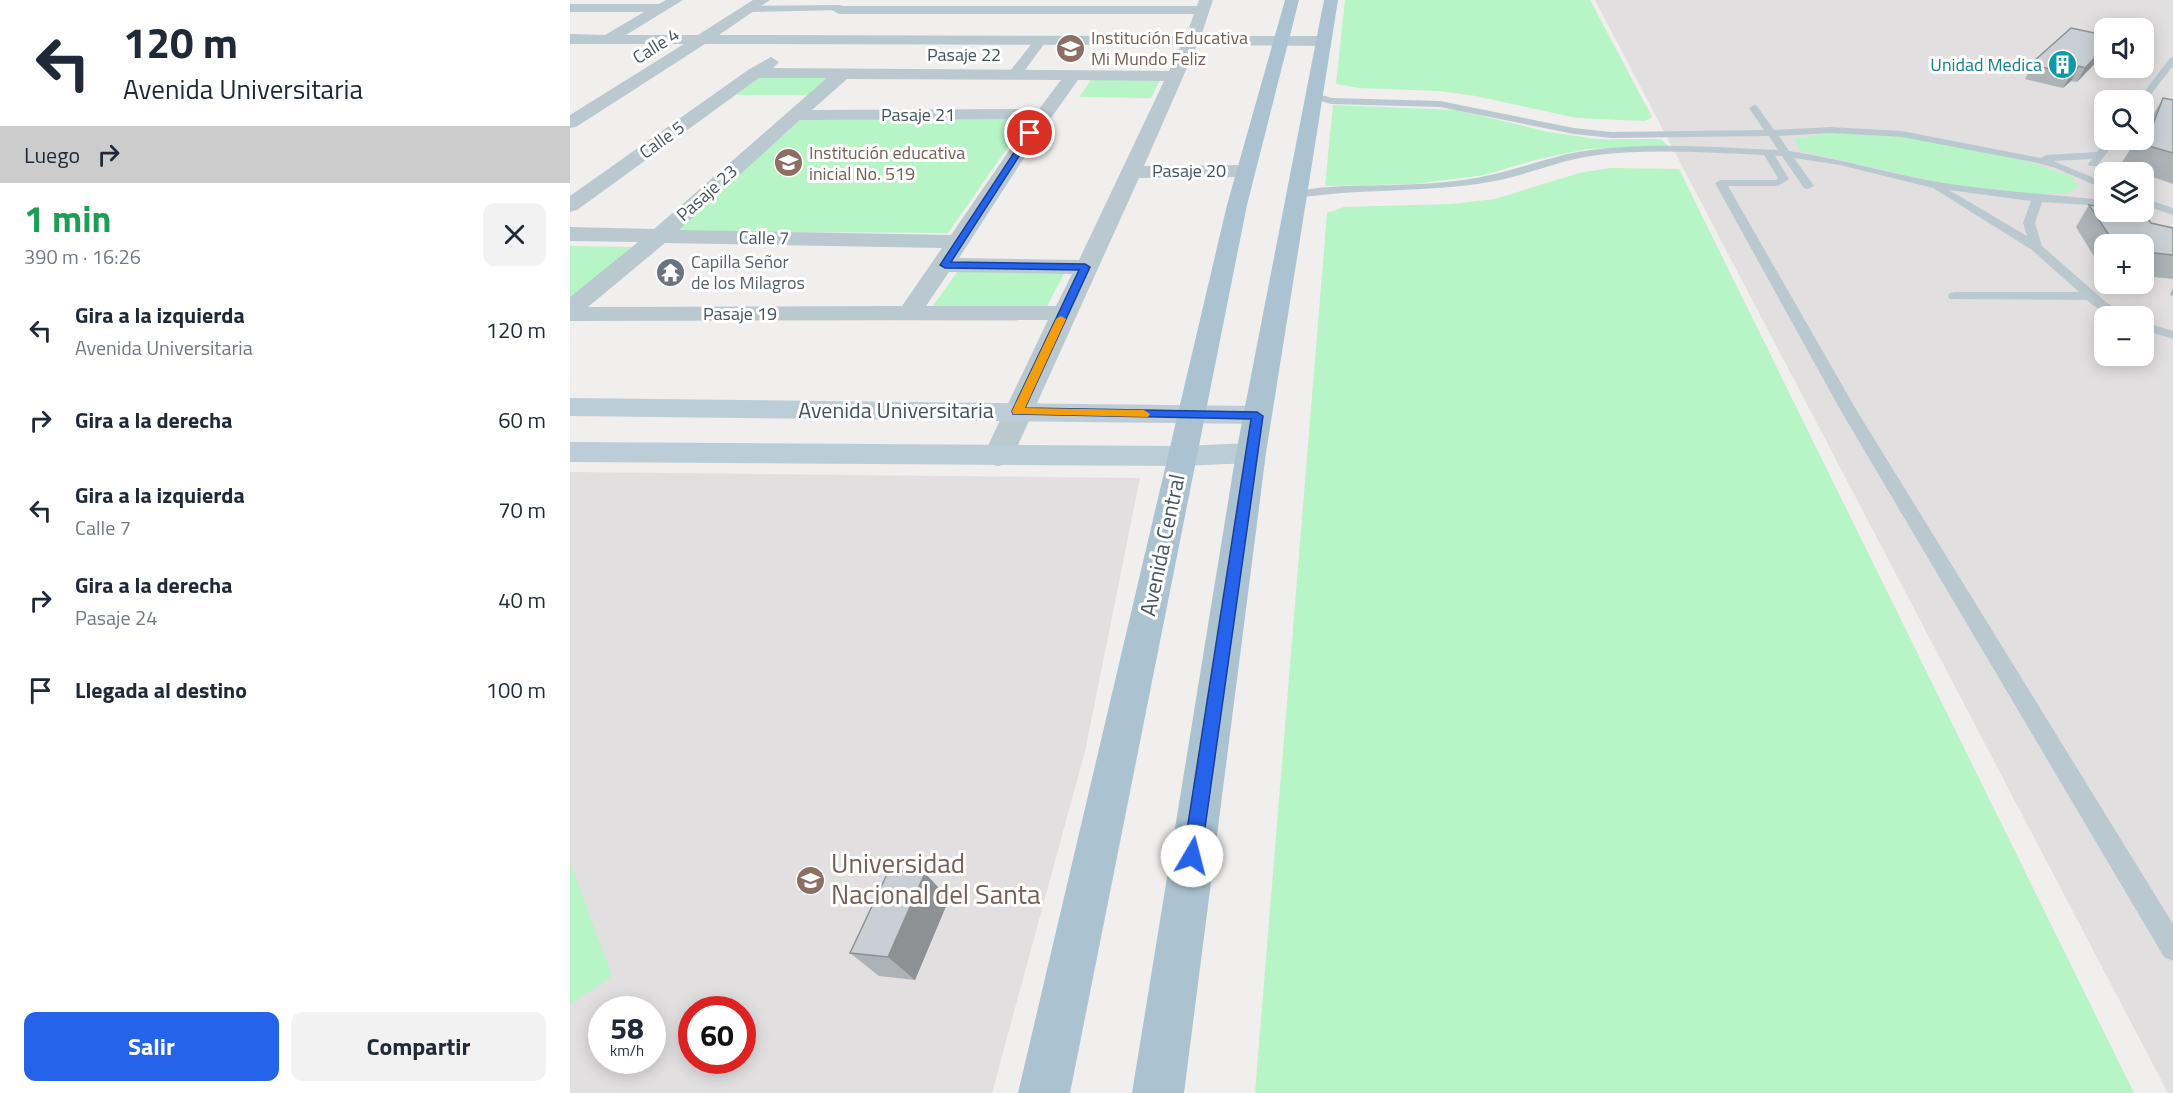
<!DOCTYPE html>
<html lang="es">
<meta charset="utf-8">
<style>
:root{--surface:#fff;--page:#f2f2f3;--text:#1f2937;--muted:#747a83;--accent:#2563eb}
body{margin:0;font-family:"Titillium Web",sans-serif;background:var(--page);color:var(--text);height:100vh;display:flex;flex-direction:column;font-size:22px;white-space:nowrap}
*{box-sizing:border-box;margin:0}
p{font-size:20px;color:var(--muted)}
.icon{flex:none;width:33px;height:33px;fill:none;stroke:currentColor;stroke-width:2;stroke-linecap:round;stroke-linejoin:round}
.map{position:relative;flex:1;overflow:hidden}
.drawer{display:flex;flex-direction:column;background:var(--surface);width:570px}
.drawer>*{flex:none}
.guide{background:#fff;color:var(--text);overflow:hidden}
.controls{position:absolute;left:1524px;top:18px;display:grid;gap:12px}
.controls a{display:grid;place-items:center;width:60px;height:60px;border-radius:12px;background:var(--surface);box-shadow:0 3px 15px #0003;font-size:30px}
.speed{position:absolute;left:18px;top:996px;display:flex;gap:12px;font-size:30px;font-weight:700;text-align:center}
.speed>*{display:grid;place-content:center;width:78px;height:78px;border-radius:50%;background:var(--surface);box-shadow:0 3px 15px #0003;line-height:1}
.speed small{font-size:15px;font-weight:400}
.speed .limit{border:9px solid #d22;background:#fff;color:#111}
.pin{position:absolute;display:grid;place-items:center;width:51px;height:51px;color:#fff;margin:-26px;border:3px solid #fff;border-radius:50%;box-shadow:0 2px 6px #0007}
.me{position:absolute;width:66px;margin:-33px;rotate:8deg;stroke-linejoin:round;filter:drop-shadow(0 0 4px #0008)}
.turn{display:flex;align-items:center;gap:21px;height:126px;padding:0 24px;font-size:27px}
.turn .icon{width:78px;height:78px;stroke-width:2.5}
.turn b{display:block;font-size:42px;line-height:51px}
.then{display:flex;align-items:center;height:57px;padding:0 24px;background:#0003;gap:12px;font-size:22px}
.round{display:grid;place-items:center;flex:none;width:63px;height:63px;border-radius:12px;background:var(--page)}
.summary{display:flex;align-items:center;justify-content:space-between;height:102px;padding:0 24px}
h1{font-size:36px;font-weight:700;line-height:45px;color:#1e9e55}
.button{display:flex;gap:12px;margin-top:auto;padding:12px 24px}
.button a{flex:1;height:69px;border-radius:12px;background:var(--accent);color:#fff;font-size:24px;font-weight:700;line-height:69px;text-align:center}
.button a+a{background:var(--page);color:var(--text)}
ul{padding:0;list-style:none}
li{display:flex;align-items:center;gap:18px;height:90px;padding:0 24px}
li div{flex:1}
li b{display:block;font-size:22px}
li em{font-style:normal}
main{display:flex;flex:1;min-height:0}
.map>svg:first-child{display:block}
</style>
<main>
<section class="drawer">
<div class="guide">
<div class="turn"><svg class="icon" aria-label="left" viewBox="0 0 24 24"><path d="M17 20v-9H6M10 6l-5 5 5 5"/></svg><div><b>120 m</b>Avenida Universitaria</div></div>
<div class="then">Luego<svg class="icon" aria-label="right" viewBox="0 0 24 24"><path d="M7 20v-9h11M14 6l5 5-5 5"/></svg></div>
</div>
<div class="summary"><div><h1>1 min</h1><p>390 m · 16:26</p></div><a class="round"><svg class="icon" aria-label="close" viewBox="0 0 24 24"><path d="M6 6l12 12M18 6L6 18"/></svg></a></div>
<ul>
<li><svg class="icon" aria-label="left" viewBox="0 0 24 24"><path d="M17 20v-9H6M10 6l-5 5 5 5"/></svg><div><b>Gira a la izquierda</b><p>Avenida Universitaria</p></div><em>120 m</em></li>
<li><svg class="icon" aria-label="right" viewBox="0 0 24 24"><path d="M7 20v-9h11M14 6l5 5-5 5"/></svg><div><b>Gira a la derecha</b></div><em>60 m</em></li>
<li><svg class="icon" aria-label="left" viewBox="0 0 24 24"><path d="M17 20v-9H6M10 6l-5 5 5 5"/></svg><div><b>Gira a la izquierda</b><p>Calle 7</p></div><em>70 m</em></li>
<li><svg class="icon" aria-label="right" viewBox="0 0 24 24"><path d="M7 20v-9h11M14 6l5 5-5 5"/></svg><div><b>Gira a la derecha</b><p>Pasaje 24</p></div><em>40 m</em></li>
<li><svg class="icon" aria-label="arrive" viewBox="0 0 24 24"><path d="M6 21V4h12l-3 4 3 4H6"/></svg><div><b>Llegada al destino</b></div><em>100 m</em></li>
</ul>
<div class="button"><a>Salir</a><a>Compartir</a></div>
</section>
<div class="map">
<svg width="1603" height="1093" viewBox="0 0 1603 1093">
<rect width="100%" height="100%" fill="#f1eeee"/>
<path fill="#e2dfe0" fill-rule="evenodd" d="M1025 0H1603V1093H1598ZM1534 28H1574V68H1534ZM1534 100H1574V140H1534ZM1534 172H1574V212H1534ZM1534 244H1574V284H1534ZM1534 316H1574V356H1534Z
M0 472 570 478 515 751 422 1093H0ZM32 1010H82V1060H32ZM122 1010H172V1060H122Z"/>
<path fill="#b7f4c6" d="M775 0H1020L1082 117 1075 121 1006 118 906 96 869 91 790 88 766 84Z
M191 76 263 77 240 95H166Z
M521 80H590L581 98 509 97Z
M763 105 887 110 979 132 1026 139H1091L1098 146 1017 149 969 159 914 175 845 184 755 186Z
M460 115 378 233 105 231 234 117Z
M1261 133 1337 137 1449 159 1499 175 1509 186 1498 194H1450L1366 182 1231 151 1224 139Z
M1041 168 1109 169 1564 1093H685L757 213 774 207 881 204 925 199 1009 173Z
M0 246 62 247 0 297Z
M390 268 496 270 475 310 362 307Z
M0 862 42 976 0 1004Z"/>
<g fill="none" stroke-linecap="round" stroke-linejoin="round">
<path fill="#bac9cf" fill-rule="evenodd" d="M1603 57V66L1575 102 1568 100 1600 58Z
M744 93 762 98 870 101 1004 128 1041 132 1194 130 1179 108 1184 105 1187 106 1204 130 1261 127 1332 131 1471 158 1476 155 1527 152 1536 140H1546L1527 166H1519L1518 164 1522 159 1483 161 1534 182V189L1483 167 1463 162 1332 137 1261 133 1209 136 1219 151C1267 158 1314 172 1362 181 1419 191 1477 194 1534 200V206L1472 202 1465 223 1472 246 1537 303 1556 313 1557 316C1540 316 1530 312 1517 300L1380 299 1378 296 1380 293 1385 292H1509L1462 250 1363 188 1270 165 1224 158 1244 186 1238 189 1234 188 1212 156H1205L1219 179 1208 186H1158L1287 411 1603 924V961L1594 957 1271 411 1145 183 1151 180H1206L1208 178 1194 155C1137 153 1077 148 1021 156 986 161 953 177 919 182 856 193 791 188 728 198L722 195C735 184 805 186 825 185 856 184 890 182 920 175 954 168 986 154 1021 150 1083 142 1146 147 1208 150L1199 136 1041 138 1004 134 870 107 761 104 741 98 739 96ZM1379 190 1461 201 1453 223 1457 236Z
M1574 198 1603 208V215L1574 205Z
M1574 322 1603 331V339L1574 330Z"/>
<path fill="#bac9cf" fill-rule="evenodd" d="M269 5 273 6V10L179 12 173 9 179 6Z
M471 36 477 40 450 77H440L438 74 440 71 467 37Z"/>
<path fill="#bac9cf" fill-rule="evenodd" d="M96 0H113L56 35H128L183 0H200L149 35 616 36 624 14H269L262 10 269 6H627L629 0H643L631 36H753L761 41 753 46 627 45 574 166 674 165 681 167 684 171 681 175 674 177 569 178 443 456 439 463 428 466 417 463 413 456 478 320 0 321V297L68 242 0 241V227L84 229 257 78H189L7 210 0 212V196L178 70 201 57 209 62 203 68 599 71 611 45 135 44 6 127 0 128V115L114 44H0V34L35 35 74 12H0V4H89ZM277 79 491 80 469 109 242 110ZM508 80 594 81 509 260 389 258 469 135ZM461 119 381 235 109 230 230 120ZM95 243 372 248 332 306 18 307ZM379 272 502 274 486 306H356Z"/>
<path fill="#bdcdd7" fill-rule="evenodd" d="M0 398 687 406 697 409 701 415 697 421 687 424 0 416Z
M0 442 611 446 681 443 692 446 696 453 692 460 681 463 611 466 0 462Z"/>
<path fill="#abc3d0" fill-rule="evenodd" d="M715 0H729L677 205 500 1093H448L657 205Z
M754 0H768L696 453 614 1093H562L666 453Z"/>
</g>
<path fill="#adb2b6" d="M1534 35V54L1507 82 1501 81 1493 88 1455 79 1464 61Z
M1593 98 1603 100V184L1574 174V172H1567L1549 167 1565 142 1574 135 1579 122Z
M1519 205 1581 223 1603 228V279L1574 276V244H1534V272L1533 271 1506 227Z
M1603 287V296L1600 295Z
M379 899 345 980 309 976 280 953Z"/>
<path fill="#8d9194" d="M1534 48V54L1507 82 1515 68Z
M1509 66 1501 81 1493 88 1501 74Z
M355 873 379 899 345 980 318 957Z"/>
<path fill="#c9cfd4" stroke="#8d9194" stroke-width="1.5" d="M1501 28 1534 35V48L1515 68 1509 66 1501 74 1463 65 1467 61H1464Z
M1593 98 1603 100V153L1565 142 1568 140H1574V135L1582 127Z
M1519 205 1534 207V212H1572L1581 223 1603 228V255L1574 252V244H1545Z
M319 870 355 873 318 957 280 953Z"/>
<path fill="#2563eb" stroke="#184099" stroke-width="1.5" d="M460 130 464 133 381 262 515 264 520 267 455 408 687 412 693 416 631 856 629 862 622 865 616 862 613 856 681 419 443 414 442 411 509 270 375 268 370 265 457 133Z"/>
<path fill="#f59e0b" d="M491 316 496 319 455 408 574 410 580 414 578 417 443 414 442 411 486 319Z"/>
<defs>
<symbol id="school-disc" viewBox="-11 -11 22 22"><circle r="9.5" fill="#8d6e63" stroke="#fff"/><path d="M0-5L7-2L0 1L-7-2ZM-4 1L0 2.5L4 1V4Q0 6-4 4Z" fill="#fff"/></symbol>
<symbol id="building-disc" viewBox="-11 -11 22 22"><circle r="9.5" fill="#0f9aa8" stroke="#fff"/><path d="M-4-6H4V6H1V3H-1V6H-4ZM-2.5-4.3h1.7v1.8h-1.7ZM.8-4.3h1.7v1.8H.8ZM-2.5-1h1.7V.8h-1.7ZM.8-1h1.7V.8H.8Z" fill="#fff"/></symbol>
<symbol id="temple-disc" viewBox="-11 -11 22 22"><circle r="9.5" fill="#6b7280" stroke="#fff"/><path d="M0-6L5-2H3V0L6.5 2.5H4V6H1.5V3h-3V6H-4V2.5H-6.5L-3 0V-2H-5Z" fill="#fff"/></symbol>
<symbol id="university-disc" viewBox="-11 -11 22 22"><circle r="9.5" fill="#8d6e63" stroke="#fff"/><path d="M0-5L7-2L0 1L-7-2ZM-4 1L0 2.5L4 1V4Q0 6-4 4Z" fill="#fff"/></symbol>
</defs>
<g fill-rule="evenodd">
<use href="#school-disc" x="484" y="32" width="33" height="33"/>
<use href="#building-disc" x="1476" y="48" width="33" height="33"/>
<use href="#school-disc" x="202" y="146" width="33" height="33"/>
<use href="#temple-disc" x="84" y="256" width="33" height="33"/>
<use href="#university-disc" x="224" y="864" width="33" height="33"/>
</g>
<g text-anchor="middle" stroke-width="6" stroke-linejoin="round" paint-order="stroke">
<g font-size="18" fill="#785e54" stroke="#fff" text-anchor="start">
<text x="521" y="44">Institución Educativa<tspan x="521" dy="21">Mi Mundo Feliz</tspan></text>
<text x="239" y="159">Institución educativa<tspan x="239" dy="21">inicial No. 519</tspan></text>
</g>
<g font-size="18" fill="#44555e" stroke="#fff">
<text transform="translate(86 46) rotate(-32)" y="6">Calle 4</text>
<text x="394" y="61">Pasaje 22</text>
<text x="348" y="121">Pasaje 21</text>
<text transform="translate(92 140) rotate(-36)" y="6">Calle 5</text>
<text x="619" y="177">Pasaje 20</text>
<text transform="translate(137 193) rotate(-42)" y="6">Pasaje 23</text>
<text transform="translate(194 238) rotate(1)" y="6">Calle 7</text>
<text x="170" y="320">Pasaje 19</text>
</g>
<g font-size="18" fill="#0d838f" stroke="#fff" text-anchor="end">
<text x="1472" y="71">Unidad Medica</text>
</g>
<g font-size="18" fill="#5b616d" stroke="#fff" text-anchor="start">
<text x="121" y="268">Capilla Señor<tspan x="121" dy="21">de los Milagros</tspan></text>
</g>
<g font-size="22" fill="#44555e" stroke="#fff">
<text x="326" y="418">Avenida Universitaria</text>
<text transform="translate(592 545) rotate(-78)" y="8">Avenida Central</text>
</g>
<g font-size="27" fill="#785e54" stroke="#fff" text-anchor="start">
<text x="261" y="873">Universidad<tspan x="261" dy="31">Nacional del Santa</tspan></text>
</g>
</g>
</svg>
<div class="controls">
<a><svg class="icon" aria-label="sound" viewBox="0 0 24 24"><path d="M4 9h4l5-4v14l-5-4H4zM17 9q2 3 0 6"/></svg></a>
<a><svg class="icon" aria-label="search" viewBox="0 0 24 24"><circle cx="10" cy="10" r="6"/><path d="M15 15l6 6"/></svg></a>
<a><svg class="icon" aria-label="layers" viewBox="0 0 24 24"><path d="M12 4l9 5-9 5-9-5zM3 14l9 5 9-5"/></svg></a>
<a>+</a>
<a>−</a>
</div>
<div class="speed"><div>58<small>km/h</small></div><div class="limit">60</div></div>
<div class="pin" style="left:460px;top:133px;background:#d93025"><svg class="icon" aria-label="arrive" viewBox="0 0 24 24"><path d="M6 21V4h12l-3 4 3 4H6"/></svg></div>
<svg class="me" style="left:622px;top:856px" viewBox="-20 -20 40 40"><circle r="19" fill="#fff"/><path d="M0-13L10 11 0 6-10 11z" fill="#2563eb"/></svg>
</div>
</main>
